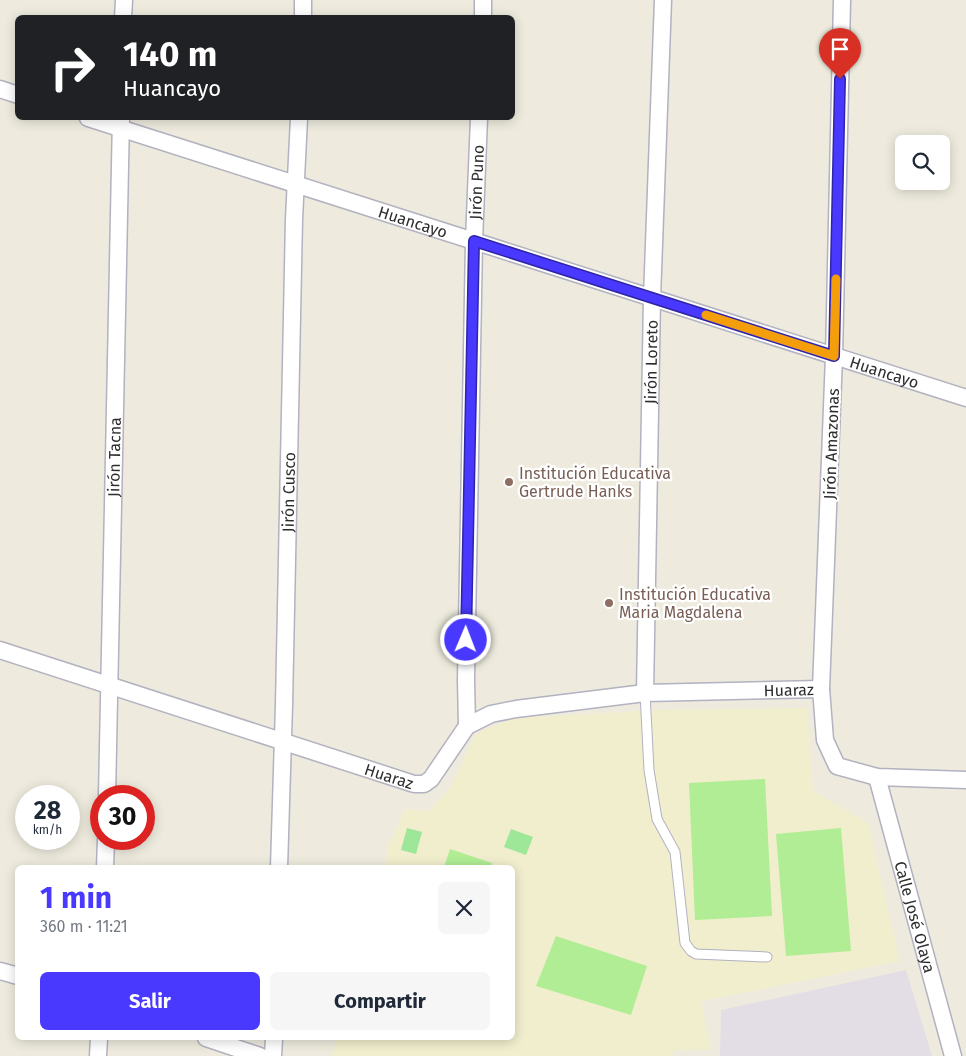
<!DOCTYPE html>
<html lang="es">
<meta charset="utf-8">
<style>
:root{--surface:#fff;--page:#f6f6f7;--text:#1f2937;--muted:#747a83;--accent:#4939ff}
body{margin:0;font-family:"Fira Sans",sans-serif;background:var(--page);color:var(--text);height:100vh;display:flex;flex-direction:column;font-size:19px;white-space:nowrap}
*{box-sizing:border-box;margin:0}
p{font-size:16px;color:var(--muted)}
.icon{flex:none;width:28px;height:28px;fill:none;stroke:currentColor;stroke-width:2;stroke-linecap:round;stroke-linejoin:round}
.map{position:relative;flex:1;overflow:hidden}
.details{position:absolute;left:15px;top:865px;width:500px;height:175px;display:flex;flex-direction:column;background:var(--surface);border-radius:8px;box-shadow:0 2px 12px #0003}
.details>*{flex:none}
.top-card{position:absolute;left:15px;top:15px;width:500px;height:105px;border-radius:8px;box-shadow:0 2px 12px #0003;background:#202124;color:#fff;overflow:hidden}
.buttons{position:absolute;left:895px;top:135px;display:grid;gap:10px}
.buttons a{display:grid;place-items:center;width:55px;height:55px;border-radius:8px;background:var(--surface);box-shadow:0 2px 12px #0003;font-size:25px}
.speed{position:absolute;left:15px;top:785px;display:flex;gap:10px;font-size:25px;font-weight:700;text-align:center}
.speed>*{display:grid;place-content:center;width:65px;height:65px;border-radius:50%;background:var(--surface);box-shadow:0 2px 12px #0003;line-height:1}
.speed small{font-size:12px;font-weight:400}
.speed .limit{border:8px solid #d22;background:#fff;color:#111}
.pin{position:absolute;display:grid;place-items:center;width:42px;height:42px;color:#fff;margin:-51px -21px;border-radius:50% 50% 50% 0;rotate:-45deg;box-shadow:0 0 5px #0007}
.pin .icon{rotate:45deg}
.me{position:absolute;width:55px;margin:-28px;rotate:1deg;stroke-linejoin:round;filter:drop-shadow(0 0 4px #0008)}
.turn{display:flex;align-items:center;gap:18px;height:105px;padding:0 25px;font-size:22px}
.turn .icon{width:65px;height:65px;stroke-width:2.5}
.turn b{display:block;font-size:35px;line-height:42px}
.round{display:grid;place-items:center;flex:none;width:52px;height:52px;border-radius:8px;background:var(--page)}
.headline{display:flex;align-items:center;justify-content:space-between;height:85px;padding:0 25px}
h1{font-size:30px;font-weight:700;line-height:38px;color:var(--accent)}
.button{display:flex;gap:10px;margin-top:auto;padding:10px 25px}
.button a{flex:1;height:58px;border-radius:8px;background:var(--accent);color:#fff;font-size:20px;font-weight:700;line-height:58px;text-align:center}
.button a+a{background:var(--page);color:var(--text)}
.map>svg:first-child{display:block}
</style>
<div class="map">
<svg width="966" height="1056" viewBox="0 0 966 1056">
<rect width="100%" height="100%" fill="#eeebde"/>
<path fill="#e3dee6" d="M906 970 932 1056H720L721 1010Z"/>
<path fill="#f0eecd" d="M807 708 813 791 868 823 900 961 701 1001 711 1049 673 1051V1056H331L337 1038H512V868L386 867 388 846 405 809 429 811 450 788 476 734 514 718 660 710Z"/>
<path fill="#9ee698" d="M407 828 422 832 416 854 401 850Z
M511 829 533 837 526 855 504 847Z"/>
<path fill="#b0ed94" d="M765 779 772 916 695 920 689 783Z
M841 828 851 951 786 956 776 834Z
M450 849 492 863 491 867H444Z
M556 936 647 966 631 1015 536 986Z"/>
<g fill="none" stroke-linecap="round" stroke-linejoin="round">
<defs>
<path id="service" d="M645 693 649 770 657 819 675 852 685 943 691 951 696 954 767 957"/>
<g id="minor">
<path d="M842 0 834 356 821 689 825 740 837 766 877 777 966 780"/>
<path d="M123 18 124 0"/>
<path d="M303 18V0"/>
<path d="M483 18V0"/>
<path d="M0 89 18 95"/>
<path id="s1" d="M88 118 966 398"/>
<path id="s2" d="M0 650 414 784H424L431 779 467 726 491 714 516 709 645 693 821 689"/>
<path id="s3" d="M645 693 652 298 663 0"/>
<path id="s4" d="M467 726 466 680 474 241 479 118"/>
<path id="s5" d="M877 777 953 1056"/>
<path id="s6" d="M107 796 121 118"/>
<path d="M105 868 106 839"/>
<path id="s7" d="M279 868 284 705 294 219 299 118"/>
<path d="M0 971 18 976"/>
<path d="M206 1038 260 1056"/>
<path d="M98 1056 99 1038"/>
<path d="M273 1056 274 1038"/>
</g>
</defs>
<use href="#service" stroke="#b2b2c0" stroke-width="11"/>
<use href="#minor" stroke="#b2b2c0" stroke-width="19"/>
<use href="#service" stroke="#fff" stroke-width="9"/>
<use href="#minor" stroke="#fff" stroke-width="16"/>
</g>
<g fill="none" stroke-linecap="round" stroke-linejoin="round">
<defs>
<path id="route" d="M466 640 474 241 834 356 840 79"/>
</defs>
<use href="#route" stroke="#2f25a6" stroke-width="12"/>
<use href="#route" stroke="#4939ff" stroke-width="9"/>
<path stroke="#f59e0b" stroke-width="9" d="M706 315 834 356 836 279"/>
</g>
<g fill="#8d6e63" stroke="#fff" stroke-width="2">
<circle cx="509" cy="482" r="5"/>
<circle cx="609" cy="603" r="5"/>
</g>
<g text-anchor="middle" stroke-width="4.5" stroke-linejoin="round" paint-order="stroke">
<g font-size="16" fill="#2c2c2c" stroke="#fff">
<text dy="6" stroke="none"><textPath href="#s4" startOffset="544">Jirón Puno</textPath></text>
<text dy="6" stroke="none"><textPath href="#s1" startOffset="341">Huancayo</textPath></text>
<text dy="6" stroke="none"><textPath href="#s3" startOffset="331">Jirón Loreto</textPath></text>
<text dy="6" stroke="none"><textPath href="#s1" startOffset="836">Huancayo</textPath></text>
<text transform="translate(831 444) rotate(-88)" y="6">Jirón Amazonas</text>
<text dy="6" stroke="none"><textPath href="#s6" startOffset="339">Jirón Tacna</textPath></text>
<text dy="6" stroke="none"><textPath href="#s7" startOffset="376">Jirón Cusco</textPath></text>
<text dy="6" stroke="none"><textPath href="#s2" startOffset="844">Huaraz</textPath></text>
<text dy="6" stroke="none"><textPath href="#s2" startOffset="409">Huaraz</textPath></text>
<text dy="6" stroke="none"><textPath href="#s5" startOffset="145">Calle José Olaya</textPath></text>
</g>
<g font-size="16" fill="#785e54" stroke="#fff" text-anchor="start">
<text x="519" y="479">Institución Educativa<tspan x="519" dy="18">Gertrude Hanks</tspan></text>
<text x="619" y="600">Institución Educativa<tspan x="619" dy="18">Maria Magdalena</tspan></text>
</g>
</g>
</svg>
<div class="buttons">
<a><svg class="icon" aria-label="search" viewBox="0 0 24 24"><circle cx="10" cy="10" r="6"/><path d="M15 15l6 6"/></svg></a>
</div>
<div class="speed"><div>28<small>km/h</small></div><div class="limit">30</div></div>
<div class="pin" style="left:840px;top:79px;background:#d93025"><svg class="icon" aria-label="arrive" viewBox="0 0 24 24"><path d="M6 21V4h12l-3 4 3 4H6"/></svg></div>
<svg class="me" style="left:466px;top:640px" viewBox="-20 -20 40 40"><circle r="17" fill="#4939ff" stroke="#fff" stroke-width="3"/><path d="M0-11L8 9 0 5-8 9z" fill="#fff"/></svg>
<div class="top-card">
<div class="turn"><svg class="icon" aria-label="right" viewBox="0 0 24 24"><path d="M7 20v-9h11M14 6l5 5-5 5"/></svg><div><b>140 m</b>Huancayo</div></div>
</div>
<section class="details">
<div class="headline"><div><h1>1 min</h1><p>360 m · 11:21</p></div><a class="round"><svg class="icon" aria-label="close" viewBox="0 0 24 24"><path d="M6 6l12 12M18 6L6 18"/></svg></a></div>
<div class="button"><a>Salir</a><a>Compartir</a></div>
</section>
</div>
